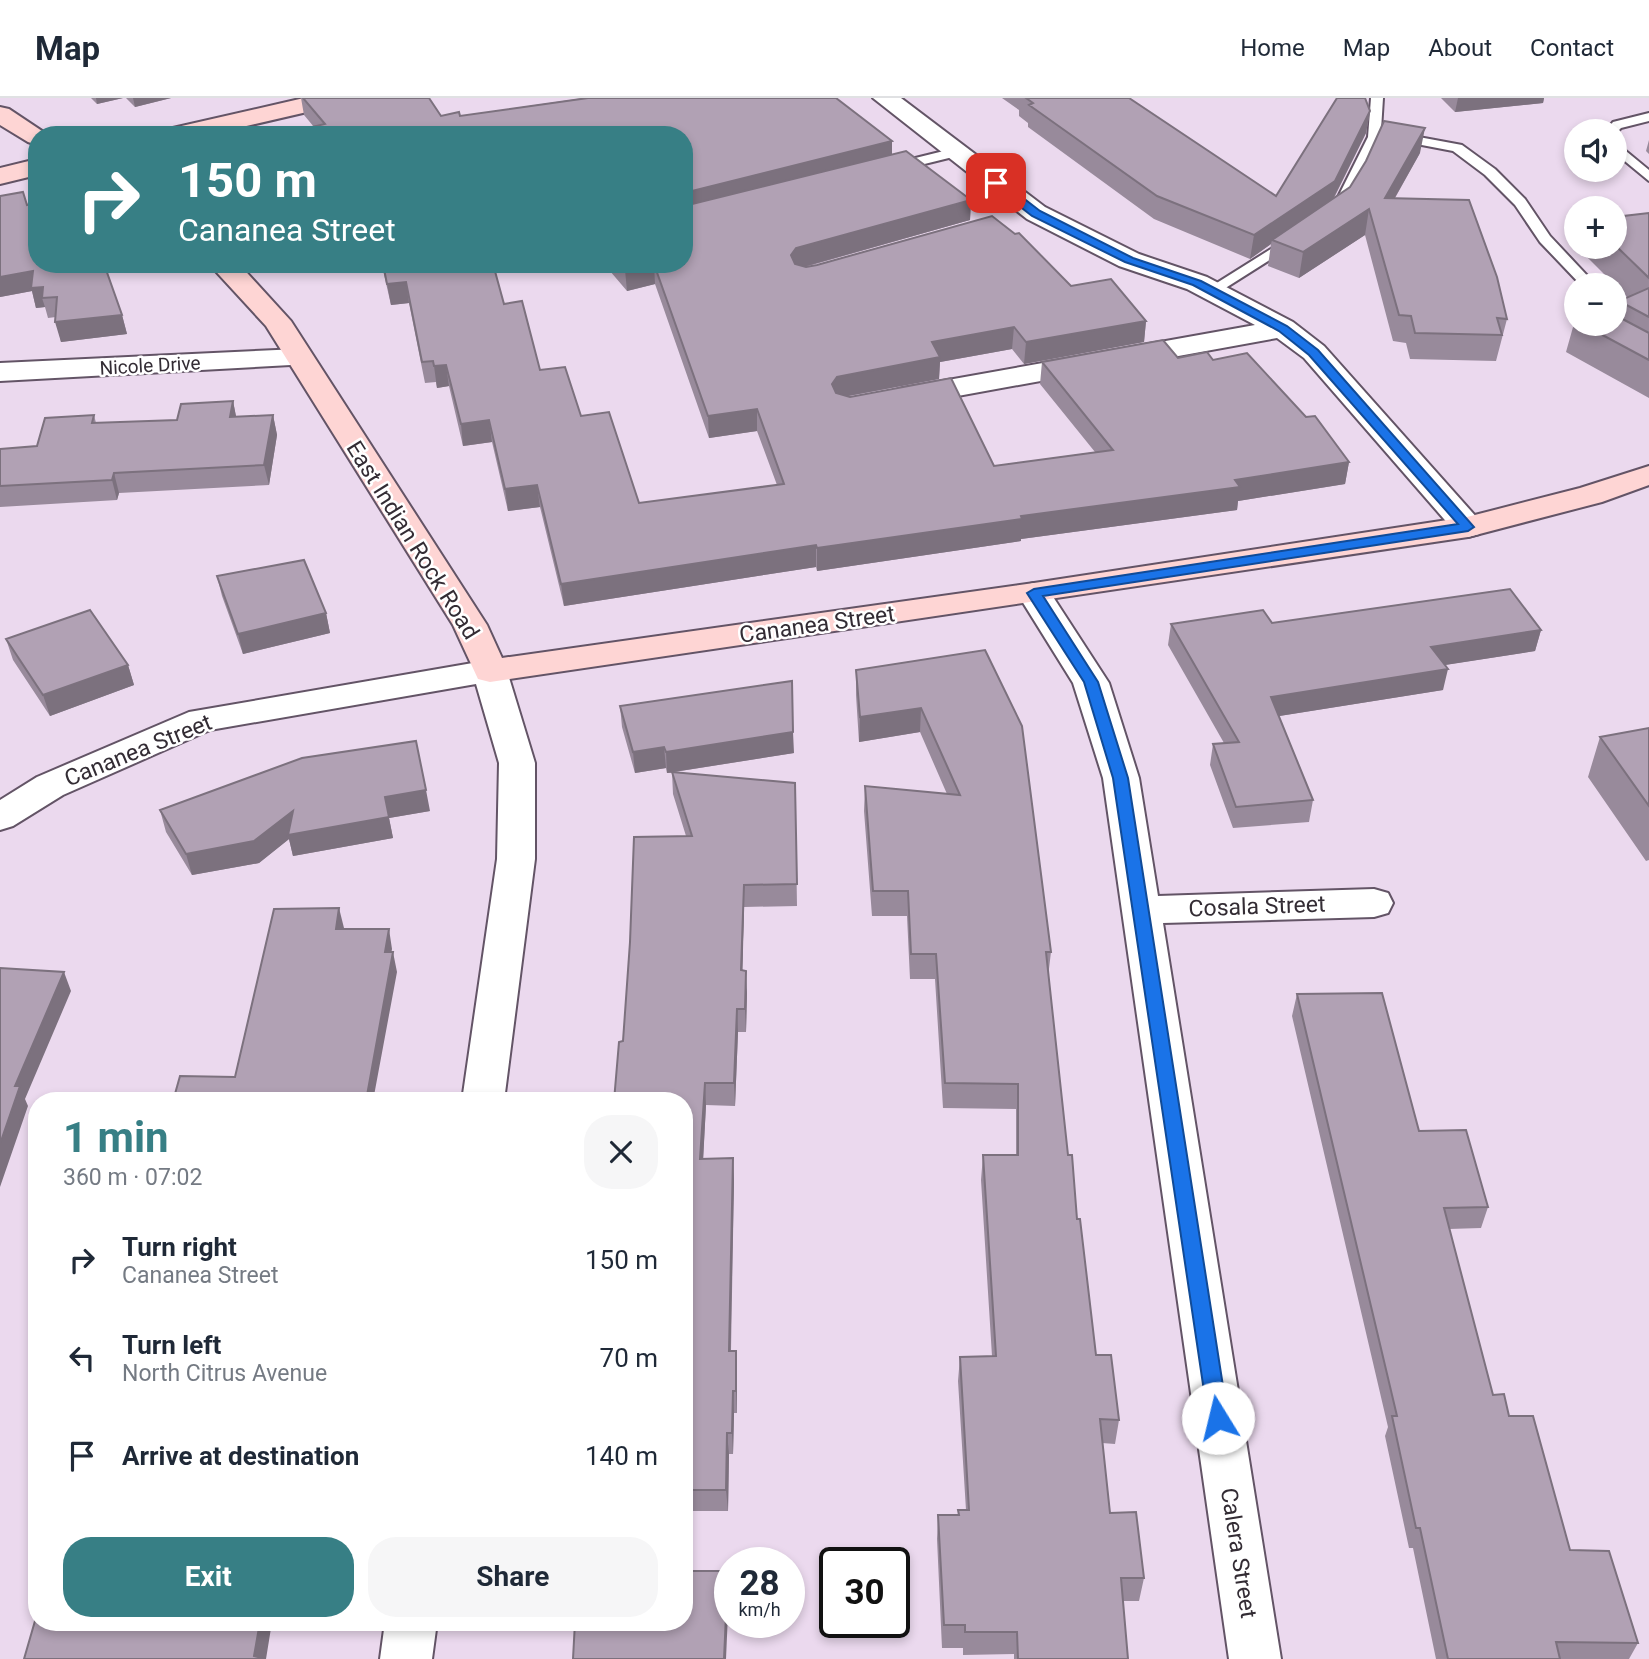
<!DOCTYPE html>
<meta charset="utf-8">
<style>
:root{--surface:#fff;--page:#f6f6f7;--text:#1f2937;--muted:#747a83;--line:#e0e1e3;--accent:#377f85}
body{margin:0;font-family:Roboto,sans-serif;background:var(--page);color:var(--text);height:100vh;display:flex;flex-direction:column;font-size:26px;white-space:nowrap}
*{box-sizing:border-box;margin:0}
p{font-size:23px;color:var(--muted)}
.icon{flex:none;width:38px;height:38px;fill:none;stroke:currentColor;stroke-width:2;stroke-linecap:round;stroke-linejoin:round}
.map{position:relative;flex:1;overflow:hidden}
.drawer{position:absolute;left:28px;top:994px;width:665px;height:539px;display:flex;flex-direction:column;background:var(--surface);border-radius:28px;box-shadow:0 4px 10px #0003}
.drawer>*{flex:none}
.guide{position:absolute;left:28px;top:28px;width:665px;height:147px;border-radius:28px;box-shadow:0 4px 10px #0003;background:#377f85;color:#fff;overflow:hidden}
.controls{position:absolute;left:1564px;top:21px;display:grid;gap:14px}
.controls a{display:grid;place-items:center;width:63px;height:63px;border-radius:50%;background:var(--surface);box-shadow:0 4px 10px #0003;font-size:35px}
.speed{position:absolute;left:714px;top:1449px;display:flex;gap:14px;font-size:35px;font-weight:700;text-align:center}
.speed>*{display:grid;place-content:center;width:91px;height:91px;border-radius:50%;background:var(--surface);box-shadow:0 4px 10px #0003;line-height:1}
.speed small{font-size:18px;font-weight:400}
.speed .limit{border:4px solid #111;border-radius:10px;background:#fff;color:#111}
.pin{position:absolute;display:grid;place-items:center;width:60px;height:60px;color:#fff;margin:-30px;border-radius:14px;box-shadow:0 4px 10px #0006}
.me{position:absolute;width:77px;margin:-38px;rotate:351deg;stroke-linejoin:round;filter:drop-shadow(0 0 5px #0008)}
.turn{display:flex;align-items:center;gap:24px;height:147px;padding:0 35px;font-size:32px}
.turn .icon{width:91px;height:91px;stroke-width:2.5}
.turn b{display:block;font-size:49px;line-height:60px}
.round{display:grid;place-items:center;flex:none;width:74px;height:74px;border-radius:28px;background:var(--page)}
.headline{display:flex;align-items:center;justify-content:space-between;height:119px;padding:0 35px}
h1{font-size:42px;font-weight:700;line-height:52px;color:var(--accent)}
.button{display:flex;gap:14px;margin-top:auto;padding:14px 35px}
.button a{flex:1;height:80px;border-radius:28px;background:var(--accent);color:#fff;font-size:28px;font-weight:700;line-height:80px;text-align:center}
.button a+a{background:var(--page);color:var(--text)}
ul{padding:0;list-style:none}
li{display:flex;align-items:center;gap:21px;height:98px;padding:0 35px}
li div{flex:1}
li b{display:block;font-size:26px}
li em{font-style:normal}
header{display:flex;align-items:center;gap:42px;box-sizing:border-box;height:98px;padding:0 35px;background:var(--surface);border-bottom:2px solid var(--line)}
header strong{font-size:33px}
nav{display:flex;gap:38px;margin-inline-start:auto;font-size:24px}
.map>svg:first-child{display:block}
</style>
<header>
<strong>Map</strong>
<nav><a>Home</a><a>Map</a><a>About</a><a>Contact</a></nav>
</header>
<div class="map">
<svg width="1649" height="1561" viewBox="0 0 1649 1561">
<rect width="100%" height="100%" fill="#ebd9ee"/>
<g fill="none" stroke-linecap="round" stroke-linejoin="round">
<defs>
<path id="lane" d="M1371 0H1383L1381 32 1462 47 1495 71 1525 101 1550 138 1596 187H1581L1540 144 1515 107 1485 77 1453 53 1380 39 1351 101 1349 104H1339L1337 101 1368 39Z
M1649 15V23L1621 30 1615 36V33H1606L1613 24Z
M1615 44 1649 72V83L1615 55Z
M956 50 961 51V57L896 73 890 69 891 66Z
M1290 139 1295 140V146L1216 196H1206L1204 193Z"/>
<path id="street" d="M873 0H901L1045 109 1139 156 1207 179 1293 224 1324 248 1479 422 1484 429 1479 436 1468 439 1457 436 1304 260 1277 240 903 308 892 305 888 299 892 293 903 290 1255 227 1187 191 1119 168 1027 121Z
M299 251 309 254 314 260 309 266 0 283V265Z
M1034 485 1046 488 1109 585 1139 680 1158 798 1374 791 1388 795 1393 805 1388 815 1374 819 1163 825 1281 1561H1229L1103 680 1073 585 1017 495 1022 488Z
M490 562 502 565 507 573 535 665V761L504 1003H462L497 761 499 665 476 586 210 632 63 697 13 728 0 732V702L37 679 189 614Z
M385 1524H437L432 1561H380Z"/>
<path id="secondary" d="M304 0H349L346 5 208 37H161L164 32Z
M0 9 9 11 48 37H37V47L28 44 0 27Z
M37 61V77L0 86V70Z
M209 166H239L291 223 487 527 502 560 1034 485 1467 419 1580 390 1649 368V387L1602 404 1468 439 490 584 478 581 453 527 266 228Z"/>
</defs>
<use href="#lane" stroke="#635466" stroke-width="4"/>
<use href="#street" stroke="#635466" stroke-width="4"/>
<use href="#secondary" stroke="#635466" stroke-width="4"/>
<use href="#lane" fill="#fff" fill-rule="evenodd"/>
<use href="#street" fill="#fff" fill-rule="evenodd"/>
<use href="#secondary" fill="#fed5d4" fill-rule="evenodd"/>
</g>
<path fill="#988a9b" d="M91 0H123L97 6Z
M126 0H171L135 9Z
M301 0H429L441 18H460L583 0H836L892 43V57L971 102 970 122 805 169 1071 188 1146 223 1144 244 1024 266 1012 251 940 264 939 281 849 298 994 368 1095 354 1040 286 1042 264 1178 260 1213 262 1349 364 1345 386 1238 403 1237 412 1021 441V443L817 473 816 469 564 508 540 409 508 413 492 344 463 348 449 288 437 290 436 284 425 285 409 205 391 207 383 172 371 173 370 166H493L504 206 540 272 581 318 639 405 777 387 757 333 709 340 655 186 627 193 604 166H684V37H296L295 33 314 29 304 17Z
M1002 0H1129L1276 98 1370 13 1366 35 1334 100 1420 55 1395 100 1507 221 1496 263 1410 261 1406 245 1393 243 1365 137 1299 180 1268 168 1271 146 1250 161 1154 121 1028 29V25L1019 18V12Z
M1441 0H1544L1543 5 1455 14Z
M1649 42V56L1646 53Z
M0 98 27 107 122 217 127 236 61 244 56 219 48 220 45 209 36 210 32 193 0 199Z
M1649 115V300L1566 254 1575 222 1577 221V226H1615V217L1619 203 1627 199 1582 154 1583 149H1615V119Z
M233 303 236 319 273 317 277 337 269 387 119 395 117 402 0 409V351L37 348 94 317 96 325 177 322Z
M217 478 326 515 330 535 243 556 222 498Z
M1272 525 1541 532 1535 553 1444 567 1443 592 1279 618 1313 702 1309 724 1233 730 1210 667 1213 646 1224 645 1168 547 1171 526Z
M6 541 128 567 134 587 50 618 13 562Z
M985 552 1051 854 1048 879 1068 1057 1096 1257 1119 1322 1115 1346 1102 1345 1110 1415 1144 1480 1139 1503H1123L1128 1561H1014V1556L963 1557V1550H942L937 1441 938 1417H958V1412H966L958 1283 960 1259 992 1258 981 1082 983 1057H1016V1011L943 1010 935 881H910L907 818H872L864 713 865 688 947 696 920 634 859 644 856 597V572Z
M620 608 794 655 674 674 795 685 797 808 744 809 742 872 747 895 746 934H738L735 1008 706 1007 703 1061 733 1060 734 1083 731 1253 737 1275V1315H734L733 1356H729L728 1413H691L689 1473H728L729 1493 684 1524 623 943 686 738 673 696 672 675H667L666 670 635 675 622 629Z
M1649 630V762L1646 763 1588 679 1600 639Z
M160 712 430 713 389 720 393 740 293 758 289 741 259 765 192 777 166 734Z
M1297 896 1419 1033 1488 1109 1481 1130 1449 1131 1493 1297 1509 1318 1570 1452 1638 1545 1629 1561H1436L1413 1450H1409L1385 1338 1388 1329 1292 918Z"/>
<path fill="#7c717e" d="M96 0H123L97 6Z
M133 0H171L135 9Z
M1458 0H1544L1543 5 1455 14Z
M1370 13 1366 35 1331 105 1272 142 1271 146 1250 161 1254 137Z
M1425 30 1420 55 1380 126 1385 100Z
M892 43V64L684 116V95Z
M971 102 970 122 796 171 791 157 796 150Z
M1369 111 1365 137 1299 180 1303 154Z
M370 166H382L383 172 371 173Z
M648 166H654L655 186 627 193 625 172Z
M33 173 43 189 42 200 45 209 36 210 32 193 0 199V179Z
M406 184 409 205 391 207 387 186Z
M122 217 127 236 61 244 55 224Z
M1146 223 1144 244 1024 266 1026 244Z
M1014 229 1012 251 940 264 939 281 837 300 832 286 837 279 932 244Z
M446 267 449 288 437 290 434 268Z
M233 303 237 323 230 319Z
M757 311V333L709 340 708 318Z
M273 317 277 337 269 387 264 367Z
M489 322 492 344 463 348 461 326Z
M1349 364 1345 386 1238 403 1237 412 1021 441V443L817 473V450L1235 382Z
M114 375 119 395 117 402 112 382Z
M537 387 540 409 508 413 505 391Z
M816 447V469L564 508 561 486Z
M326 515 330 535 243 556 238 536Z
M1541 532 1535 553 1426 570 1431 549Z
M128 567 134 587 50 618 43 597Z
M1448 571 1443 592 1267 620 1271 599Z
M921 610 920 634 859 644 860 619Z
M793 634 794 655 667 675 666 654Z
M664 649 666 670 635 675 633 654Z
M426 692 430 713 389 720 393 740 293 758 289 741 259 765 192 777 186 756 293 713Z
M744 787V809L742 895 741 872Z
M339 810 344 830 340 851 336 831Z
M389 831 392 851 388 874 385 854Z
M393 854 397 874 373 1003H366Z
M746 873 747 895 746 934 745 911Z
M64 874 71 893 25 1001 28 1008 0 1089V1046L15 988Z
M737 911 738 934 735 1008 734 985Z
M705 985 706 1007 702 1083 700 1061Z
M733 1060 734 1083 730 1275 729 1253Z
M736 1253 737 1275V1315L736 1293Z
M733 1293 734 1315 733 1356 732 1335Z
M727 1335 729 1356 728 1413 726 1392Z
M689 1392 691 1413 688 1494 686 1473Z
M728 1473 729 1493 726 1561H724Z
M260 1524H272L266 1561H255L254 1558Z"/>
<path fill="#b1a1b4" stroke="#7c717e" stroke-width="2" d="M303 0H429L441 18 459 14 460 18 588 0H836L892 43 684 95V37H298L295 33 325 26Z
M1026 0H1129L1276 98 1337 0H1365L1370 13 1335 83 1254 137 1157 98 1029 7 1033 5Z
M1384 23 1425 30 1385 100 1469 102 1497 179 1507 221 1497 220 1502 237 1415 235 1411 218 1399 217 1369 111 1303 154 1272 142 1350 89 1366 63Z
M906 53 971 102 796 150 791 157 795 166 806 169 817 167 992 118 1015 136 1019 135 1071 188 1111 181 1146 223 1026 244 1014 229 932 244 940 259 837 279 832 286 836 295 850 299 951 280 994 368 1113 352 1042 264 1163 242 1178 260 1207 254 1213 262 1247 255 1306 319 1315 318 1349 364 1235 382 1240 389 1021 418 1022 421 817 450 816 447 561 486 537 387 505 391 489 322 461 326 446 267 434 268 433 263 422 264 406 184 387 186 383 166H493L504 206 522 203 540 272 565 269 581 318 609 314 639 405 784 386 757 311 708 318 654 166H684V108Z
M23 94 27 107 37 105V166H104L122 217 55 224 57 199 42 200 43 189 31 190 33 173 0 179V98Z
M1649 115V180L1615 147V119Z
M621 166H648L625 172Z
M1649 190V219L1619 203Z
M1615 217 1649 235V262L1582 226H1615Z
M233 303 230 319 273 317 264 367 114 375 112 382 0 388V351L37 348 45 320 94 317 92 325 177 322 181 306Z
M304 462 326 515 238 536 217 478Z
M1510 491 1541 532 1431 549 1448 571 1271 599 1313 702 1236 709 1213 646 1239 644 1171 526 1263 512 1272 525Z
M90 512 128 567 43 597 6 541Z
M985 552 1022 628 1051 854H1046L1068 1057H1072L1077 1121H1080L1096 1257H1111L1119 1322 1100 1321 1110 1415 1136 1414 1144 1480H1121L1128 1561H1018L1017 1534H965V1527H944L938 1417H959L958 1412H969L960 1259 996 1258 983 1057H1018V986L945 985 936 856H911L908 793H873L865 688 960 697 921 610 860 619 856 572Z
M792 583 793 634 666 654 664 649 633 654 620 608Z
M1649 630V708L1600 639Z
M416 643 426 692 385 699 389 719 288 737 293 713 254 743 186 756 160 712 302 660Z
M672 674 795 685 797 786 744 787 741 872 746 873 745 911H737L734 985H705L700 1061 733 1060 729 1253H736V1293H733L732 1335H727L726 1392H689L686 1473H728L724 1561H573L575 1524H684V1003H614L619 944 623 943 630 844 634 739 692 738Z
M339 810 336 831H389L385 854H393L366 1003H173L180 978 235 979 274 811Z
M0 870 64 874 15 988H20L0 1046Z
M1382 895 1419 1033 1466 1032 1488 1109 1444 1110 1493 1297 1504 1296 1509 1318H1533L1570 1452 1609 1453 1638 1545 1556 1544 1560 1561H1448L1420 1430H1416L1392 1318H1397L1297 896Z
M37 1516V1524H260L254 1558 258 1559 257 1561H24Z"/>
<path fill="#1a73e8" stroke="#114b97" stroke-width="2" d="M992 82H1000L1040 113 1133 160 1201 183 1287 228 1318 252 1474 429 1468 433 1043 498 1098 584 1128 680 1228 1320 1225 1326 1218 1329 1211 1326 1208 1320 1113 680 1084 584 1027 495 1034 491 1458 426 1309 257 1279 233 1193 187 1125 164 1032 118 992 87Z"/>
<g text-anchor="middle" stroke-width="5" stroke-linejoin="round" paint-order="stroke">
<g font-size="19" fill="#332c34" stroke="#fff">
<text transform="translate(150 267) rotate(-3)" y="7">Nicole Drive</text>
</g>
<g font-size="23" fill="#332c34" stroke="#fff">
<text transform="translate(413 442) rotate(58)" y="8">East Indian Rock Road</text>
<text transform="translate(817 526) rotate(-8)" y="8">Cananea Street</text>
<text transform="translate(138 652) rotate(-22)" y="8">Cananea Street</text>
<text transform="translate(1257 808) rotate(-2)" y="8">Cosala Street</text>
<text transform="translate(1239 1455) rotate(81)" y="8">Calera Street</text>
</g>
</g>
</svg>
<div class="controls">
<a><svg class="icon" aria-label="sound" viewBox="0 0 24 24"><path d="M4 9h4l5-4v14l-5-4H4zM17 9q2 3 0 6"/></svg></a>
<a>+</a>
<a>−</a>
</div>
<div class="speed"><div>28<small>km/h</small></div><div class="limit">30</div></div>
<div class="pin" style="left:996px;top:85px;background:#d93025"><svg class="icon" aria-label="arrive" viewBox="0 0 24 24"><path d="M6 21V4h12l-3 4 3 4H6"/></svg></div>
<svg class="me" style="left:1218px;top:1320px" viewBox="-20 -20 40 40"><circle r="19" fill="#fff"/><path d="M0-13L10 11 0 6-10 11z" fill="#1a73e8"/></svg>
<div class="guide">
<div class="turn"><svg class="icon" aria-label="right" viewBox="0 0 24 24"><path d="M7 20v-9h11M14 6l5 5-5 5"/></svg><div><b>150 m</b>Cananea Street</div></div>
</div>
<section class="drawer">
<div class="headline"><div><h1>1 min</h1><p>360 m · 07:02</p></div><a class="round"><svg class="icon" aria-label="close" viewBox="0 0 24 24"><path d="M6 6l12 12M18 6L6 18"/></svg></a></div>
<ul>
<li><svg class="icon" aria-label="right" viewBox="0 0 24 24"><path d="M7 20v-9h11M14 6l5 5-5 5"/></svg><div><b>Turn right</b><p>Cananea Street</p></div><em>150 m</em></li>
<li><svg class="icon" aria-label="left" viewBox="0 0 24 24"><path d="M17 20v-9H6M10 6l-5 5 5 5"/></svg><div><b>Turn left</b><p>North Citrus Avenue</p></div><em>70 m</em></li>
<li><svg class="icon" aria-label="arrive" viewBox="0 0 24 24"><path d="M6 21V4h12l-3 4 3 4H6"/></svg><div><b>Arrive at destination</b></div><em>140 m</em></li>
</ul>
<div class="button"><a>Exit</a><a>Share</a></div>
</section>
</div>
